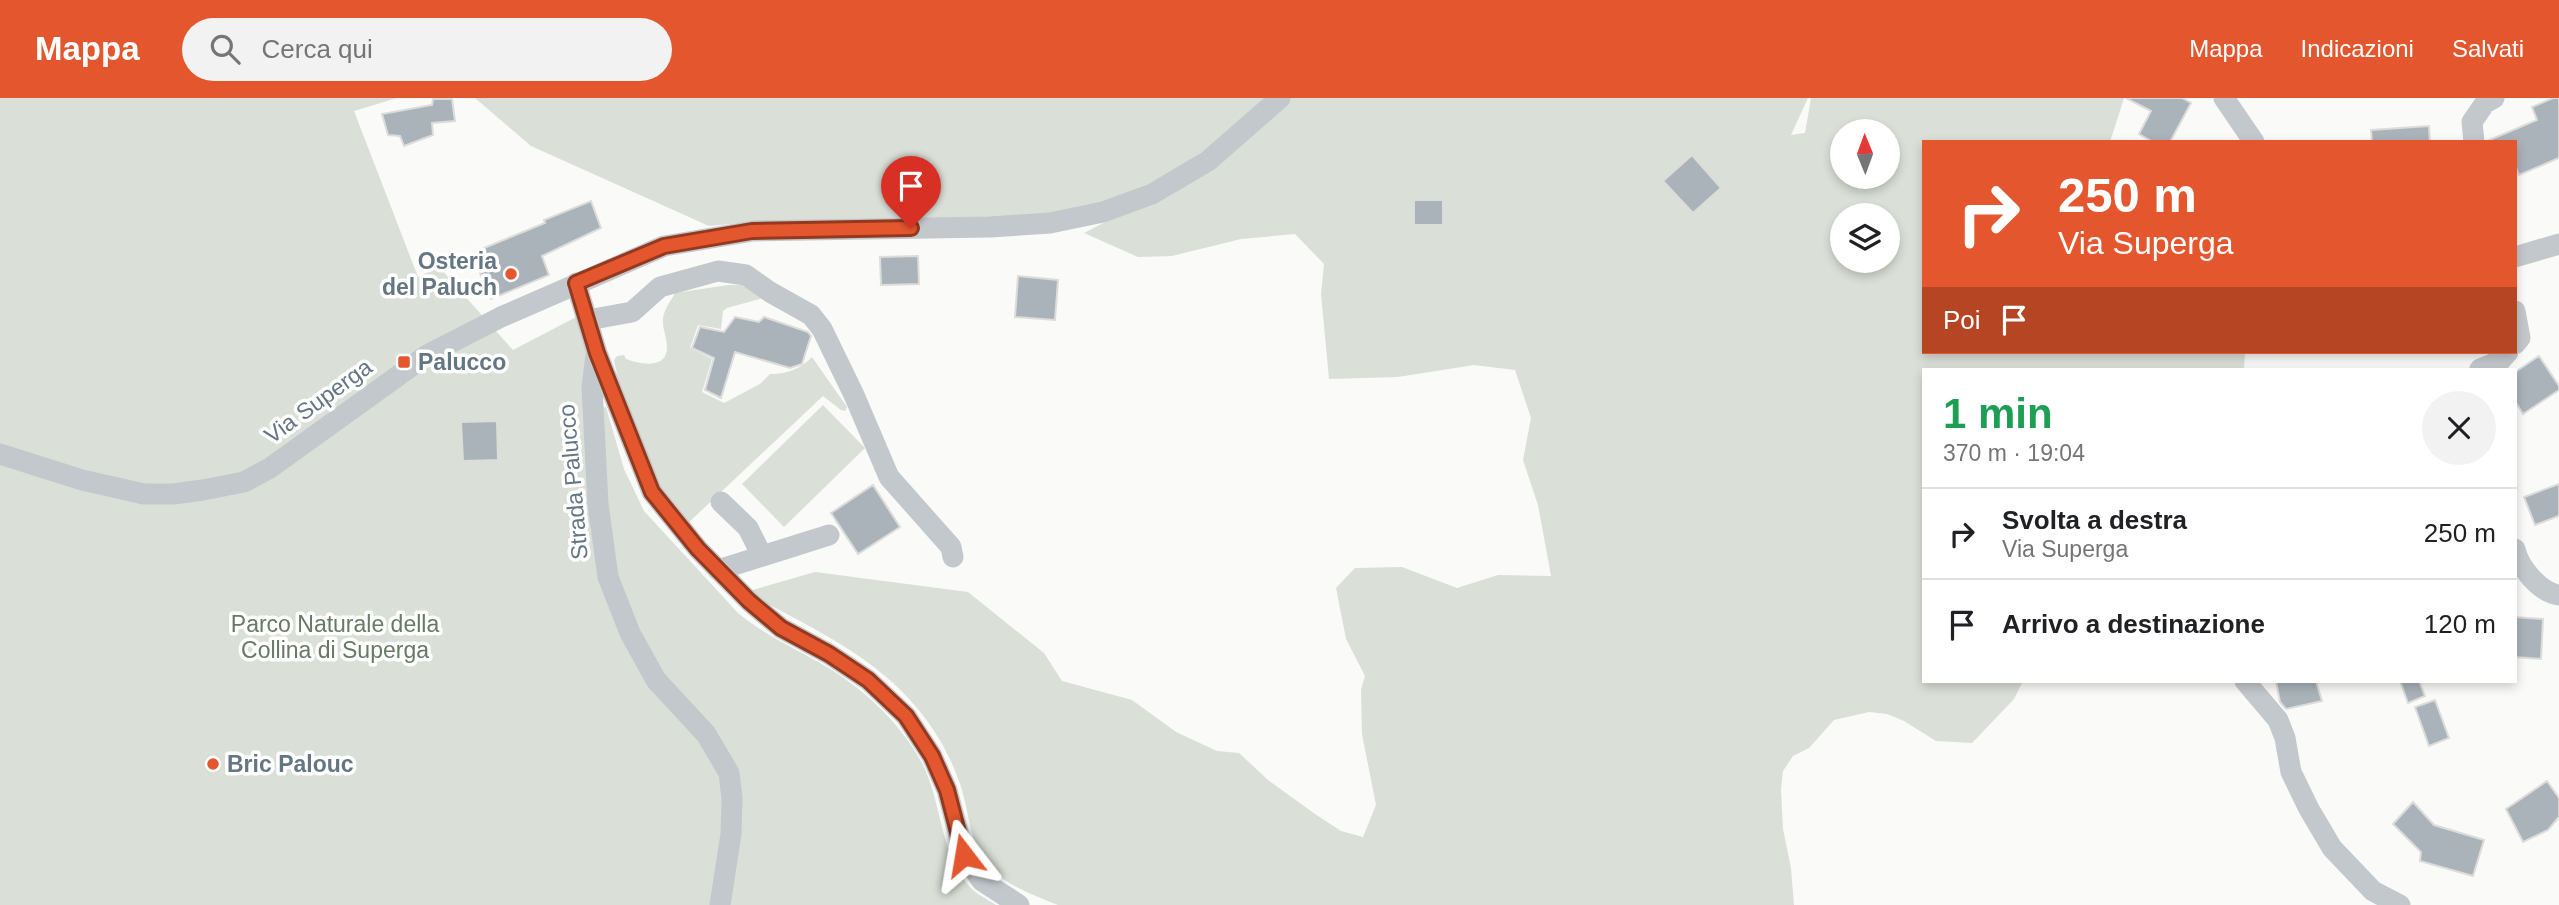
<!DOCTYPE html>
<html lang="it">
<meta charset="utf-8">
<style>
:root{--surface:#fff;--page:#f2f2f2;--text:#202124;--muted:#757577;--line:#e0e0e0;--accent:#e4572e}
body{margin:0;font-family:Arial,sans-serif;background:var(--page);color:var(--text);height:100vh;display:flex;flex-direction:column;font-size:26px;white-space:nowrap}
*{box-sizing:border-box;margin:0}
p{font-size:23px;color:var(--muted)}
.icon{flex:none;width:38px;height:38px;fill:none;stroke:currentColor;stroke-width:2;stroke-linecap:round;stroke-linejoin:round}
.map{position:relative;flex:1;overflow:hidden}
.side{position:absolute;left:1922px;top:270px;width:595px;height:315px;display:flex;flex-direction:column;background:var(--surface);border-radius:0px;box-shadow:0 4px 10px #0003}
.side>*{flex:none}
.top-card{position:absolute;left:1922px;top:42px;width:595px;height:214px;border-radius:0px;box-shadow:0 4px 10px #0003;background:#e4572e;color:#fff;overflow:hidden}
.needle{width:46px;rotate:359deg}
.tools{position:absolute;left:1830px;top:21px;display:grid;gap:14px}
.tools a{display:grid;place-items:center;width:70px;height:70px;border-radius:50%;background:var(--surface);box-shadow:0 4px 10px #0003;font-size:35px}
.pin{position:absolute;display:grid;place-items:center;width:60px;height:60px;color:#fff;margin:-72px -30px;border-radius:50% 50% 50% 0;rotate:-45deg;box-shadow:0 0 7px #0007}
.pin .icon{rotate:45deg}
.me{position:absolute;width:77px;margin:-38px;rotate:346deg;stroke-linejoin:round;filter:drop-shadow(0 0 5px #0008)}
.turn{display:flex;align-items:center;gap:24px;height:147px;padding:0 21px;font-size:32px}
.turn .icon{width:91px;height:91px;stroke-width:2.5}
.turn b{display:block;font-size:49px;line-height:60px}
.then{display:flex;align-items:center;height:66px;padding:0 21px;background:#0003;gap:14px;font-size:26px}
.round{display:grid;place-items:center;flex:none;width:74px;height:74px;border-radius:37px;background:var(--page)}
.head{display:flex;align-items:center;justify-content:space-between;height:119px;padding:0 21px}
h1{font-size:42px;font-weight:600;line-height:52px;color:#1e9e55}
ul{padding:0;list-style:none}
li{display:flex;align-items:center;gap:21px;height:91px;padding:0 21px;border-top:2px solid var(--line)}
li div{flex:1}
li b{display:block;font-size:26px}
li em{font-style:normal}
header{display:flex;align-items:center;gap:42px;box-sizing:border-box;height:98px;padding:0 35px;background:var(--accent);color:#fff}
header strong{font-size:33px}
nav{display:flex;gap:38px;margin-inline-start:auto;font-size:24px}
.search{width:490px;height:63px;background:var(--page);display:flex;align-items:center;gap:18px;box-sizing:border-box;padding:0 24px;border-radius:38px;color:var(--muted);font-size:26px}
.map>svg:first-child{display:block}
</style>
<header>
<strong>Mappa</strong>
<div class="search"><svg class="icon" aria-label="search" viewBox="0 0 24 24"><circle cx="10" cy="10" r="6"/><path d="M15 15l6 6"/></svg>Cerca qui</div>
<nav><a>Mappa</a><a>Indicazioni</a><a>Salvati</a></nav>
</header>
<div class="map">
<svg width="2559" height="807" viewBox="0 0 2559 807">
<rect width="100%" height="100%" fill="#fafaf8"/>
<path fill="#dadfd7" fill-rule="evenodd" d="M0 0H397L354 13 418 179 439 169 513 252 584 215 594 292 589 386 604 480 650 583 675 615 697 637 705 653 724 677 725 691 731 704V674L656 579 611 478 592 350 598 311 606 309 624 371 644 413 738 515C763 536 792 549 820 565 861 588 899 623 922 665 943 705 939 760 973 792 980 798 989 802 996 807H0Z
M475 0H1267L1203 56 1090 118 752 124 709 128 531 48Z
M1288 0H1808L1791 37 1805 35 1811 0H2124L2110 44H1923V254H2245L2244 271H1923V583H2023L2014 601 1972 645 1936 643 1904 623 1887 616 1869 614 1834 622 1809 650 1793 658 1783 673 1781 691 1783 731 1791 770 1794 807H1058C1036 798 1010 789 992 772 970 751 970 717 961 689 952 661 936 632 917 610 873 556 805 527 746 494L815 474 968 494 1044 555 1062 583 1132 602 1176 634 1217 653 1239 655 1268 682 1315 716 1341 733 1363 739 1376 707 1362 636 1361 592 1365 578 1346 541 1336 490 1355 470 1402 469 1457 490 1498 477 1551 478 1538 407 1523 362 1531 320 1515 272 1474 267 1398 279 1329 281 1321 196 1324 166 1295 136 1241 141 1172 158 1138 159 1084 135 1200 75ZM1843 33H1888V79H1843ZM1843 117H1888V163H1843Z
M728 187H742L767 199 727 210 723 213 721 231 698 227 690 250 712 261 702 294 724 305 760 286 770 276C788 276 800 271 812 259L847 309 845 313 841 312 823 298 687 426 661 391 618 280 614 262 617 258 624 257 626 261C640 266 667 272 667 249 667 239 662 230 663 221 664 211 671 203 675 195Z
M823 307 865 350 784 429 742 386Z"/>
<path fill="#aab3b9" stroke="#dcdcda" stroke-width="2" d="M2126 0H2182L2191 5 2170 44H2153L2139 36 2151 13Z
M2553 0H2559V60L2519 77 2515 67V44L2487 43 2537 22 2532 9Z
M433 1H452L455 23 432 25 433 37 404 48 400 38 388 37 382 16 432 7Z
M2429 28 2430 44H2372L2371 32Z
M1692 57 1721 90 1693 115 1663 83Z
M1414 102H1443V127H1414Z
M591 103 601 130 542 158 549 177 491 201 480 175 492 170 484 150 545 125 544 122Z
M918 158 919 186 881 187 880 159Z
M1018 178 1058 182 1055 222 1015 219Z
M735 219 759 224 764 219 808 234 811 238 802 266 790 270 735 254 721 300 705 292 714 260 692 250 700 229 724 234Z
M2539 258 2559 288V292L2523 316 2515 303V274Z
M497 323 498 362 463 363 461 324Z
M2559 386V418L2535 427 2524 399Z
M873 387 900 429 858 456 831 415Z
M2515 519 2543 521 2541 561 2515 559Z
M2276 583H2316L2322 603 2286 611 2280 604Z
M2400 583H2419L2425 598 2408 605Z
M2435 602 2449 640 2429 648 2415 609Z
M2547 683 2559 700V719L2548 732 2523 744 2506 711Z
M2413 704 2434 727 2484 742 2473 778 2420 763 2421 754 2393 726Z"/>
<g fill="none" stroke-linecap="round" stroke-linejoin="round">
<path stroke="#c3c8cc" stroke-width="21" d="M2224 0 2254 44
M2474 44 2472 24 2485 5 2494 0
M2515 159 2559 146
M576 185 597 255 652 394 698 451 749 503 781 530 829 556 868 582 906 618 932 658 947 692 964 757 982 783 1019 807
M2515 213 2520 240 2515 246
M588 222 632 214 660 189 718 173 746 177 770 194 811 217 822 231 854 297 889 379 951 449 953 459
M596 257 592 289 598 406 608 479 630 535 656 582 706 636 729 675 732 700 731 736 720 807
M2480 271 2500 263 2508 254
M0 356 82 382 144 396H173L203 392 244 384 270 370 427 257 501 219 664 148 753 133 990 129 1050 125 1103 114 1152 96 1208 63 1280 0
M721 404 748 430 762 458
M2515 451C2519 469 2540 495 2559 497
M718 472 829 437
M2245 583 2278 622 2285 640 2291 674 2309 711 2332 750 2373 793 2400 807"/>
</g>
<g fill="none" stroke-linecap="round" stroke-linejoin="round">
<defs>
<path id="route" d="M911 130 752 133 664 148 576 185 597 255 652 394 698 451 749 503 781 530 829 556 868 582 906 618 932 658 947 692 964 757"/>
</defs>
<use href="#route" stroke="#94391e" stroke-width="18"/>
<use href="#route" stroke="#e4572e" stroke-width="12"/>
</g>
<g fill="#e4572e" stroke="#fff" stroke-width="2.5">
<circle cx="511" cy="176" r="7"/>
<rect x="397" y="257" width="14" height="14" rx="3.5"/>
<circle cx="213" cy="666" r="7"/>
</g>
<g text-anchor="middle" stroke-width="7" stroke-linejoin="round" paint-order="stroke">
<g font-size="23" font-weight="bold" fill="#657683" stroke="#fff" text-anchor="start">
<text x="497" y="171" text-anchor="end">Osteria<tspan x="497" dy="26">del Paluch</tspan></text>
<text x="418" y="272">Palucco</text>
<text x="227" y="674">Bric Palouc</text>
</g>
<g font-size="23" fill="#657683" stroke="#fff">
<text transform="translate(318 303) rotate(-36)" y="8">Via Superga</text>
<text transform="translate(573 384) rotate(-95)" y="8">Strada Palucco</text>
</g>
<g font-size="23" fill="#687a64" stroke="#fff">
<text x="335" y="534">Parco Naturale della<tspan x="335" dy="26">Collina di Superga</tspan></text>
</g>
</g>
</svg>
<div class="tools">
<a><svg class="needle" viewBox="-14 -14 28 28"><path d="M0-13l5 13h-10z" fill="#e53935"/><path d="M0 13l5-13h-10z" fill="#757577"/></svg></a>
<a><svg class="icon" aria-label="layers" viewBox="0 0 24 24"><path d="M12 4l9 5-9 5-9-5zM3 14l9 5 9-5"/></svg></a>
</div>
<div class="pin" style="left:911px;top:130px;background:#d93025"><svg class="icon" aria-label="arrive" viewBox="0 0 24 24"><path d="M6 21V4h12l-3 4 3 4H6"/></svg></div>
<svg class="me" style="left:964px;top:757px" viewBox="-20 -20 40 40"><path d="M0-17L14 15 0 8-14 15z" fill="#e4572e" stroke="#fff" stroke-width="4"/></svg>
<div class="top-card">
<div class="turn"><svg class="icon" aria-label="right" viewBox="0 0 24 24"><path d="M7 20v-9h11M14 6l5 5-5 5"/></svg><div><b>250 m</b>Via Superga</div></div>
<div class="then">Poi<svg class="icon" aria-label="arrive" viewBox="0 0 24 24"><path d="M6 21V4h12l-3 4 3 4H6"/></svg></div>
</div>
<section class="side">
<div class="head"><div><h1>1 min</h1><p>370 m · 19:04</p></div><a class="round"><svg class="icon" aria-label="close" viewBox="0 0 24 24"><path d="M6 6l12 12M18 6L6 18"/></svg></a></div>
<ul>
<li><svg class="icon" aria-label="right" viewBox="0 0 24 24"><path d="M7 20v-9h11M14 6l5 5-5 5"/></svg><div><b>Svolta a destra</b><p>Via Superga</p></div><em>250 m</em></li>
<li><svg class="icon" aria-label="arrive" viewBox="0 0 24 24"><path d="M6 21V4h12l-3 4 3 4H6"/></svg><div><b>Arrivo a destinazione</b></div><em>120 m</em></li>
</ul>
</section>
</div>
